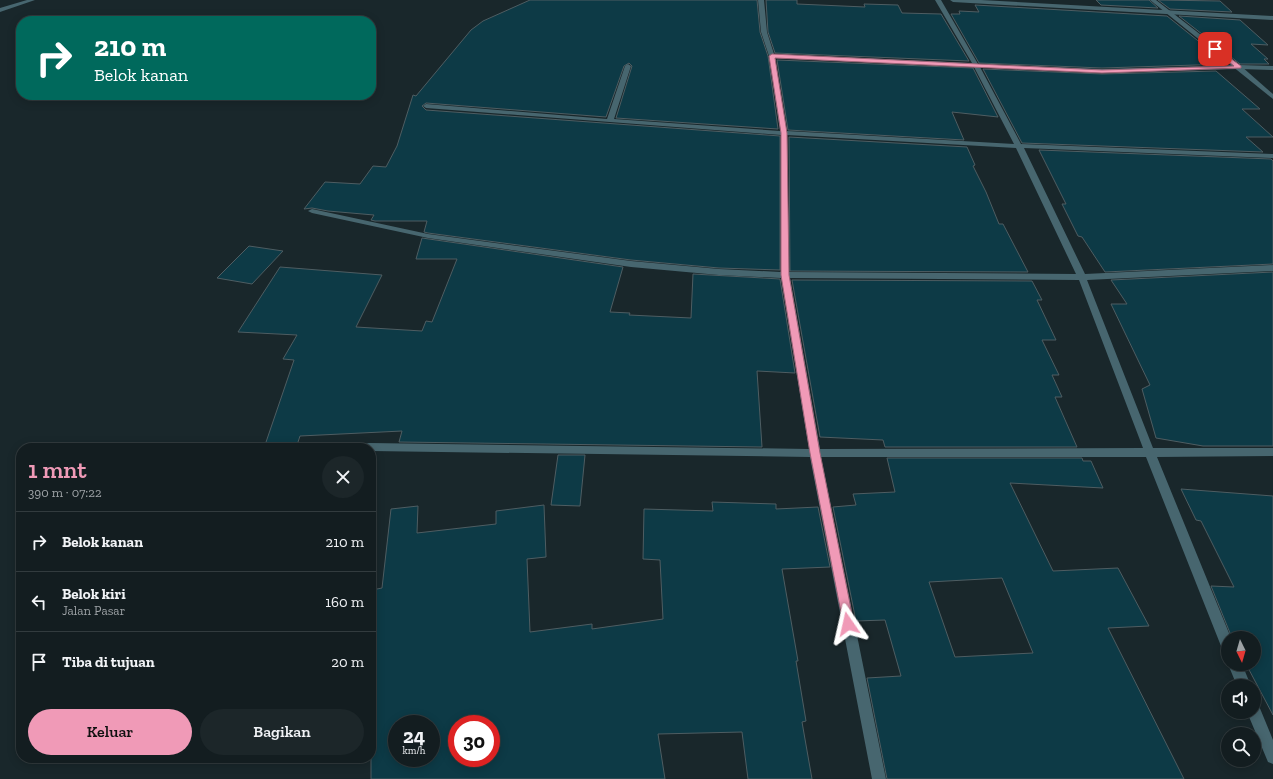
<!DOCTYPE html>
<html lang="id">
<meta charset="utf-8">
<style>
:root{--surface:#131d20;--page:#1c2629;--text:#f1f3f6;--muted:#9da2a5;--line:#323b3e;--accent:#f09ab7}
body{margin:0;font-family:"Zilla Slab",serif;background:var(--page);color:var(--text);height:100vh;display:flex;flex-direction:column;font-size:15px;white-space:nowrap}
*{box-sizing:border-box;margin:0}
p{font-size:13px;color:var(--muted)}
.icon{flex:none;width:22px;height:22px;fill:none;stroke:currentColor;stroke-width:2;stroke-linecap:round;stroke-linejoin:round}
.map{position:relative;flex:1;overflow:hidden}
.side{position:absolute;left:16px;top:443px;width:360px;height:320px;display:flex;flex-direction:column;background:var(--surface);border-radius:16px;box-shadow:0 2px 10px #0003,0 0 0 1px var(--line)}
.side>*{flex:none}
.hud{position:absolute;left:16px;top:16px;width:360px;height:84px;border-radius:16px;box-shadow:0 2px 10px #0003,0 0 0 1px var(--line);background:#00695c;color:#fff;overflow:hidden}
.needle{width:26px;rotate:175deg}
.fabs{position:absolute;left:1221px;top:631px;display:grid;gap:8px}
.fabs a{display:grid;place-items:center;width:40px;height:40px;border-radius:50%;background:var(--surface);box-shadow:0 2px 10px #0003,0 0 0 1px var(--line);font-size:20px}
.speed{position:absolute;left:388px;top:715px;display:flex;gap:8px;font-size:20px;font-weight:700;text-align:center}
.speed>*{display:grid;place-content:center;width:52px;height:52px;border-radius:50%;background:var(--surface);box-shadow:0 2px 10px #0003,0 0 0 1px var(--line);line-height:1}
.speed small{font-size:10px;font-weight:400}
.speed .limit{border:6px solid #d22;background:#fff;color:#111}
.pin{position:absolute;display:grid;place-items:center;width:34px;height:34px;color:#fff;margin:-17px;border-radius:8px;box-shadow:0 2px 6px #0006}
.me{position:absolute;width:44px;margin:-22px;rotate:349deg;stroke-linejoin:round;filter:drop-shadow(0 0 3px #0008)}
.turn{display:flex;align-items:center;gap:14px;height:84px;padding:0 12px;font-size:18px}
.turn .icon{width:52px;height:52px;stroke-width:2.5}
.turn b{display:block;font-size:28px;line-height:34px}
.round{display:grid;place-items:center;flex:none;width:42px;height:42px;border-radius:21px;background:var(--page)}
.head{display:flex;align-items:center;justify-content:space-between;height:68px;padding:0 12px}
h1{font-size:24px;font-weight:600;line-height:30px;color:var(--accent)}
.primary-button{display:flex;gap:8px;margin-top:auto;padding:8px 12px}
.primary-button a{flex:1;height:46px;border-radius:24px;background:var(--accent);color:#111;font-size:16px;font-weight:600;line-height:46px;text-align:center}
.primary-button a+a{background:var(--page);color:var(--text)}
ul{padding:0;list-style:none}
li{display:flex;align-items:center;gap:12px;height:60px;padding:0 12px;border-top:1px solid var(--line)}
li div{flex:1}
li b{display:block;font-size:15px}
li em{font-style:normal}
.map>svg:first-child{display:block}
</style>
<div class="map">
<svg width="1273" height="779" viewBox="0 0 1273 779">
<rect width="100%" height="100%" fill="#19272b"/>
<path fill="#0d3a46" stroke="#4e5d62" fill-rule="evenodd" d="M530 0H757L760 32 768 56 778 129 616 118 632 66 629 63 624 66 606 117 426 103 422 106 426 110 780 136V270L719 268 631 260 428 233 424 232 427 221H375L371 220 374 215 328 211 312 208 304 209 325 182 360 184 373 166 386 167 397 146 413 95 416 96 471 30 483 21Z
M766 0H797V4L865 7 864 4 898 5 902 13 941 14 969 61 775 53 768 32Z
M1096 0H1149L1158 8 1101 5Z
M1158 0 1220 1 1232 12 1170 9Z
M975 5 1167 16 1227 64 1102 68 979 63 951 14H960L959 11 979 12Z
M1179 16 1240 20 1268 45 1251 44 1268 59H1264L1269 64H1240Z
M777 60 973 68 998 117 952 112 964 140 788 130Z
M983 69 1102 74 1216 71 1260 109H1242L1273 137H1246L1263 152 1022 143Z
M789 137 967 147 975 165 973 166 986 192 999 224H1003L1028 272 790 271Z
M1039 150 1271 159 1273 161V264L1105 272 1082 237 1078 236 1062 204H1066Z
M422 238 623 267 610 312 630 313 629 315 691 318 693 274 780 279 795 373 757 371 762 447 399 442 402 431 300 436 296 448H264L294 360 283 359 297 335 238 332 280 267 382 275 356 327 422 331 426 321 432 322 457 259H416Z
M249 246 283 251 252 284 217 278Z
M1273 272V446H1203L1156 438 1142 389 1150 385 1111 304H1127L1111 280Z
M792 280 1032 281 1042 300H1037L1056 340H1042L1059 375H1052L1062 397H1055L1077 447H885L883 440 820 437Z
M558 455H585L580 506 551 505Z
M887 458H1082L1083 461H1091L1103 488 1010 483 1053 571 1118 568 1149 626 1108 628 1184 779H887L867 678 901 676 885 620 856 621 833 507 856 505 853 494 895 492ZM1002 578 1033 653 955 657 929 582Z
M1181 489 1273 496V715L1246 664H1254V638H1232L1211 586 1234 587 1201 521 1196 520Z
M712 502 776 504V509L818 507 830 567 782 569 798 661H796L806 721 802 722 812 779H748L742 732 658 734 665 779H371V601L372 590 382 588 391 509 418 506 417 533 496 524V511L544 505 546 557 527 559 530 632 592 624V629L663 619 660 560 643 559 644 509 713 511ZM397 724H431V758H397ZM457 724H491V758H457Z"/>
<g fill="none" stroke-linecap="round" stroke-linejoin="round">
<path fill="#47666f" fill-rule="evenodd" d="M27 0H35L0 12V8Z
M758 0H764L767 32 774 54 972 63 935 0H941L978 64 1102 69 1239 65 1273 66V70L1239 69 1102 73 980 67 1021 144 1273 154V158L1024 148 1085 274 1273 265V271L1087 280 1153 448H1273V456L1157 457 1231 638H1228V652L1223 651 1221 646 1146 457H821L886 779H872L810 457 371 451V448H364L365 444 369 443 809 449 781 278 719 275 631 267 428 238 312 213 308 211 312 209 428 234 631 261 719 269 781 272V135L426 108 423 106 426 104 607 119 625 66 628 64 631 66 614 119 780 131 769 56 761 32ZM775 58 974 67 1014 144 787 131ZM787 135 1016 148 1076 274 789 272ZM790 278 1079 280 1143 448 820 449Z
M950 0H981L1273 16V20L953 2Z
M1228 664H1242L1251 686H1237Z
M1254 704 1259 706 1273 740V764L1268 762 1247 712H1254Z"/>
<path fill="#47666f" fill-rule="evenodd" d="M1150 0H1156L1241 66 1273 94V99Z"/>
</g>
<path fill="#f09ab7" stroke="#9c6477" d="M1215 47 1241 66V68L1102 73 775 58 787 133 789 275 820 453 854 624 852 628 848 629 844 628 810 453 781 275V133L769 56 772 54 1102 70 1234 66 1213 50 1212 49Z"/>
</svg>
<div class="fabs">
<a><svg class="needle" viewBox="-14 -14 28 28"><path d="M0-13l5 13h-10z" fill="#e53935"/><path d="M0 13l5-13h-10z" fill="#9da2a5"/></svg></a>
<a><svg class="icon" aria-label="sound" viewBox="0 0 24 24"><path d="M4 9h4l5-4v14l-5-4H4zM17 9q2 3 0 6"/></svg></a>
<a><svg class="icon" aria-label="search" viewBox="0 0 24 24"><circle cx="10" cy="10" r="6"/><path d="M15 15l6 6"/></svg></a>
</div>
<div class="speed"><div>24<small>km/h</small></div><div class="limit">30</div></div>
<div class="pin" style="left:1215px;top:49px;background:#d93025"><svg class="icon" aria-label="arrive" viewBox="0 0 24 24"><path d="M6 21V4h12l-3 4 3 4H6"/></svg></div>
<svg class="me" style="left:848px;top:624px" viewBox="-20 -20 40 40"><path d="M0-17L14 15 0 8-14 15z" fill="#f09ab7" stroke="#fff" stroke-width="4"/></svg>
<div class="hud">
<div class="turn"><svg class="icon" aria-label="right" viewBox="0 0 24 24"><path d="M7 20v-9h11M14 6l5 5-5 5"/></svg><div><b>210 m</b>Belok kanan</div></div>
</div>
<section class="side">
<div class="head"><div><h1>1 mnt</h1><p>390 m · 07:22</p></div><a class="round"><svg class="icon" aria-label="close" viewBox="0 0 24 24"><path d="M6 6l12 12M18 6L6 18"/></svg></a></div>
<ul>
<li><svg class="icon" aria-label="right" viewBox="0 0 24 24"><path d="M7 20v-9h11M14 6l5 5-5 5"/></svg><div><b>Belok kanan</b></div><em>210 m</em></li>
<li><svg class="icon" aria-label="left" viewBox="0 0 24 24"><path d="M17 20v-9H6M10 6l-5 5 5 5"/></svg><div><b>Belok kiri</b><p>Jalan Pasar</p></div><em>160 m</em></li>
<li><svg class="icon" aria-label="arrive" viewBox="0 0 24 24"><path d="M6 21V4h12l-3 4 3 4H6"/></svg><div><b>Tiba di tujuan</b></div><em>20 m</em></li>
</ul>
<div class="primary-button"><a>Keluar</a><a>Bagikan</a></div>
</section>
</div>
